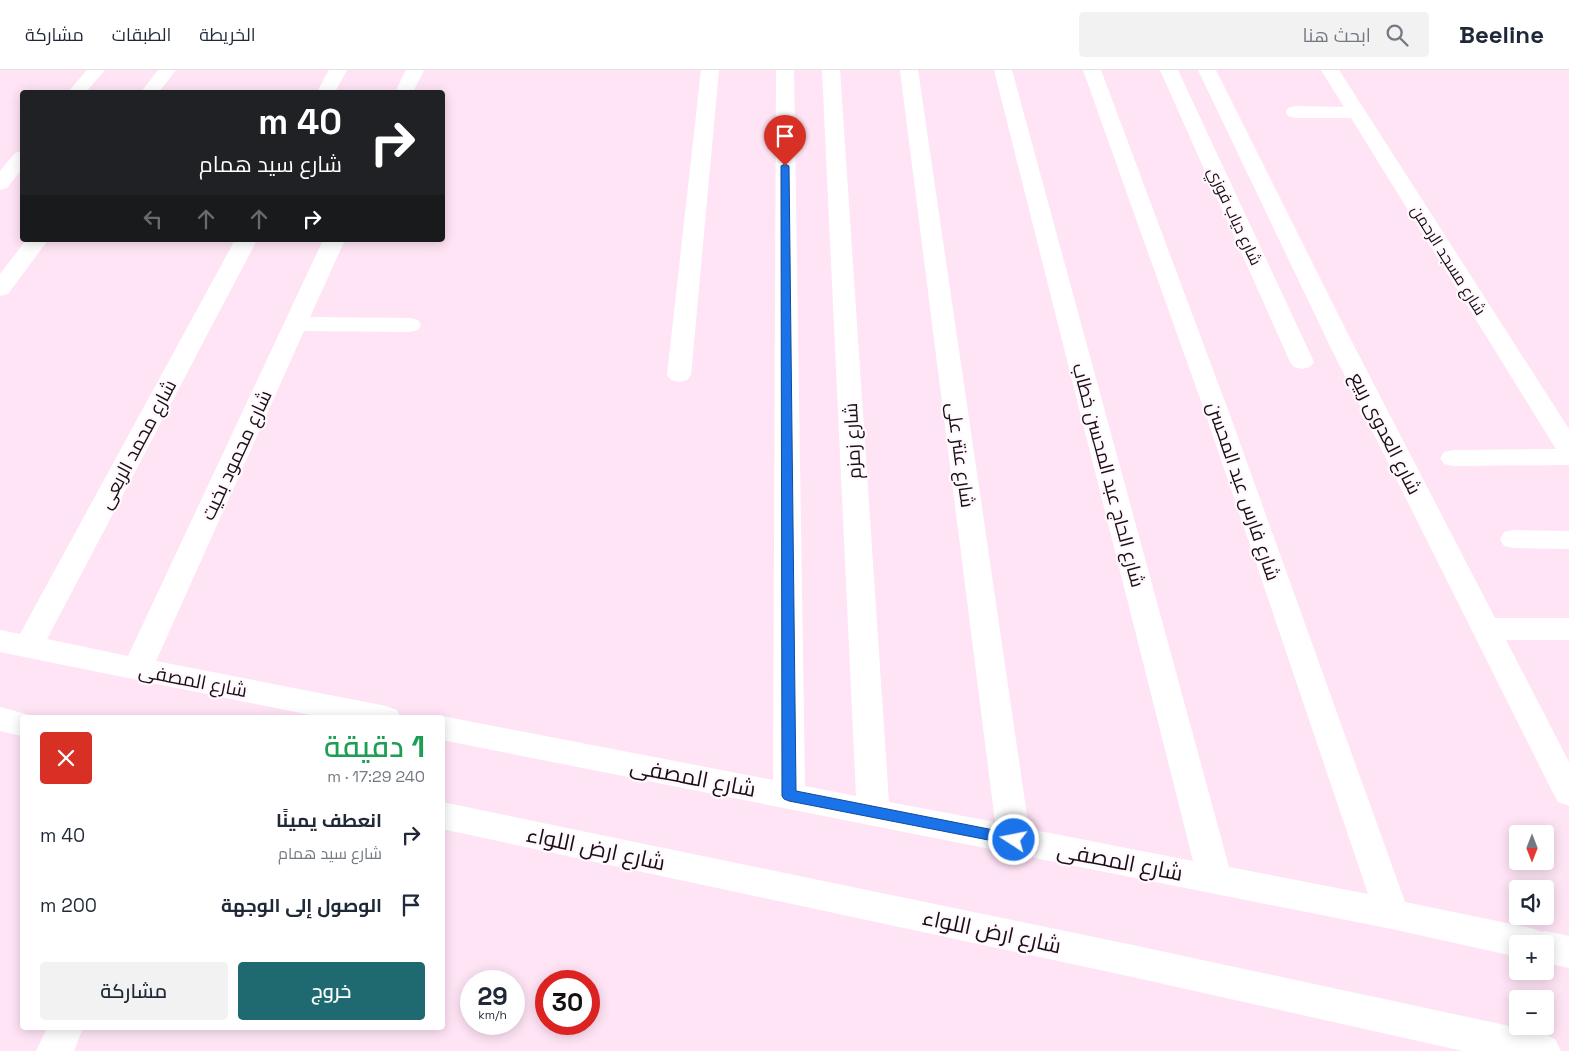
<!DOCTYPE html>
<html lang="ar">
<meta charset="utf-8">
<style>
:root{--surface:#fff;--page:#f2f2f3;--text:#1f2937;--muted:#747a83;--line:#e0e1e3;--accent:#1f6a71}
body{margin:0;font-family:"Space Grotesk",Cairo,sans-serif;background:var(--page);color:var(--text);direction:rtl;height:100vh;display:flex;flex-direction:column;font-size:19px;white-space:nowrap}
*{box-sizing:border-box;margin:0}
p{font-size:16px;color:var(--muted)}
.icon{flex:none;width:28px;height:28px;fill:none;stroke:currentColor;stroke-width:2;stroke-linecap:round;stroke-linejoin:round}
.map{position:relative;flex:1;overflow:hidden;direction:ltr}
.side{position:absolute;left:20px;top:645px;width:425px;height:315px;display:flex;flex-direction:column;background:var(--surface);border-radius:5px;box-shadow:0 2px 12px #0003;direction:rtl}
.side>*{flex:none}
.guide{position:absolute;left:20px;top:20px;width:425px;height:152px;border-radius:5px;box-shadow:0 2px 12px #0003;direction:rtl;background:#202124;color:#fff;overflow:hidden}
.needle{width:32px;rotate:180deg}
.fabs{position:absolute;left:1509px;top:755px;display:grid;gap:10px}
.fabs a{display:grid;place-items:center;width:45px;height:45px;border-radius:5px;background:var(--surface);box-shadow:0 2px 12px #0003;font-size:25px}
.speed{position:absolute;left:460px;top:900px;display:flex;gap:10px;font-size:25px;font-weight:700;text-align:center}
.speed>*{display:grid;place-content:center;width:65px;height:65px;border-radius:50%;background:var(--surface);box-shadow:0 2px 12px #0003;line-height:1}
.speed small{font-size:12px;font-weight:400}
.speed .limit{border:8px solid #d22;background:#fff;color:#111}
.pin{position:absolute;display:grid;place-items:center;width:42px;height:42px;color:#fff;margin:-51px -21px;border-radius:50% 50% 50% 0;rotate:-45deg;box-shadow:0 0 5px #0007}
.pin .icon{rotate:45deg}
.me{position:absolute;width:55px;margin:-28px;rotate:281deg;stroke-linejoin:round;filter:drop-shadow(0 0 4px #0008)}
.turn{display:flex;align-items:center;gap:18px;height:105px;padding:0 20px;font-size:22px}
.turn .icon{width:65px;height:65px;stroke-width:2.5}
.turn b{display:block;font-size:35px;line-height:42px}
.lanes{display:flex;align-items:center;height:48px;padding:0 20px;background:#0003;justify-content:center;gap:25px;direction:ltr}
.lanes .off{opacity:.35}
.round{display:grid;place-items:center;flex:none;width:52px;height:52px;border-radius:5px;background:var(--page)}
.overview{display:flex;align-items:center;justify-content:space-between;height:85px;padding:0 20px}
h1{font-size:30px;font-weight:600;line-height:38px;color:#1e9e55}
.primary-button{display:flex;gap:10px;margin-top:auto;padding:10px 20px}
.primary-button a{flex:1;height:58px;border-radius:5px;background:var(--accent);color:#fff;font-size:20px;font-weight:600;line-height:58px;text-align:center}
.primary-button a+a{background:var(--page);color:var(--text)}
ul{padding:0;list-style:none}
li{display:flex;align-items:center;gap:15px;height:70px;padding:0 20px}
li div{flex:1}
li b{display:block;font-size:19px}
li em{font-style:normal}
header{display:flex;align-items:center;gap:30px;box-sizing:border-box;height:70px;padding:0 25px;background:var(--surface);border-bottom:1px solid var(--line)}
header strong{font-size:24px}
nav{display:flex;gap:28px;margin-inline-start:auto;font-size:18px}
.search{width:350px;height:45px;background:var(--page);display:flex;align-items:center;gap:12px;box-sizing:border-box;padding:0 18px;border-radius:5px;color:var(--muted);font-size:19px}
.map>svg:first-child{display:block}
</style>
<header>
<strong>Beeline</strong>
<div class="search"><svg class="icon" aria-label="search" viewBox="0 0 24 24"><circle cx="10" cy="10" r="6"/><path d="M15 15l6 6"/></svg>ابحث هنا</div>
<nav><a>الخريطة</a><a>الطبقات</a><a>مشاركة</a></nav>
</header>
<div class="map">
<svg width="1569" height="981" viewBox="0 0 1569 981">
<rect width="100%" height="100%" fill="#ffe4f6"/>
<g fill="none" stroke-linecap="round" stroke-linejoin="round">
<path fill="#fff" fill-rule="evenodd" d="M87 0H105L86 22H68Z
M158 0H176L159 22H141Z
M329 0H347L335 22H317Z
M406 0H424L413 22H395Z
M701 0H719L691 305 687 310 679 312 671 310 667 305Z
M776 0H794L805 716 856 726 822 0H840L889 732 995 752 900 0H918L1029 759 1193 791 994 0H1012L1229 797 1368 824 1207 348 1083 0H1101L1231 348 1405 832 1531 858 1542 862 1545 861 1569 866V898L1545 893V874H1518V887L1392 859 442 670V648H437L442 646 773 710Z
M1160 0H1178L1314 292 1310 297 1302 299 1294 297 1290 292Z
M1198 0H1216L1352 272 1495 548H1569V570H1506L1569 692V736L1558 732 1553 723 1328 272Z
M1321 0H1339L1569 359V395L1453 396 1444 394 1440 388 1444 382 1453 380 1556 379 1351 48H1295L1288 46 1286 42 1288 38 1295 36 1344 37Z
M22 81V99L7 118 0 120V101L15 83Z
M26 170H48L8 224 0 226V204Z
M235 170H257L47 569 128 586 323 170H345L310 247 410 248 418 250 421 255 418 260 410 262 304 261 156 591 386 636 397 640 401 648H325L0 582V560L20 564Z
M1514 460 1569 461V479L1514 478 1504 476 1500 469 1504 462Z
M0 637 33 646 34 648H22V666L0 661Z
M442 732 1128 874 1542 963 1555 969 1561 981H1463L1128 906 442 759Z
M47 958H83L74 981H36Z"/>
</g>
<path fill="#1a73e8" stroke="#114b97" d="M785 94 789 96 796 721 1014 764 1019 766 1021 770 1019 774 1014 775 789 731 784 729 782 726 781 96Z"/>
<g text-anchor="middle" stroke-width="4.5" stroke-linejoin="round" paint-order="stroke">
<g font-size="16" fill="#190e16" stroke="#fff8fd">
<text transform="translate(1235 146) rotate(65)" y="6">شارع دياب فوزي</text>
<text transform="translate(1449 190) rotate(58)" y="6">شارع مسجد الرحمن</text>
</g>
<g font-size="19" fill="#190e16" stroke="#fff8fd">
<text transform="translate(1386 363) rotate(63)" y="7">شارع العدوى ربيع</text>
<text transform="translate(852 371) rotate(-93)" y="7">شارع زمزم</text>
<text transform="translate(137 374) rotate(-62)" y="7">شارع محمد الربعى</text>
<text transform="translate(236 385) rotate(-65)" y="7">شارع محمود بخيت</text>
<text transform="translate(961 385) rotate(82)" y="7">شارع عنتر على</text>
<text transform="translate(1109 405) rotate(75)" y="7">شارع الحاج عبد المحسن خطاب</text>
<text transform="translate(1244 421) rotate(71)" y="7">شارع فارس عبد المحسن</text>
<text transform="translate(193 610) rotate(11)" y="7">شارع المصفى</text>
</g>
<g font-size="22" fill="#190e16" stroke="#fff8fd">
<text transform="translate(693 707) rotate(11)" y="8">شارع المصفى</text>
<text transform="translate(596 778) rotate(12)" y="8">شارع ارض اللواء</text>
<text transform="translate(1120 791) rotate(11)" y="8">شارع المصفى</text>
<text transform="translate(992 861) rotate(12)" y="8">شارع ارض اللواء</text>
</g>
</g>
</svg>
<div class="fabs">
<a><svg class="needle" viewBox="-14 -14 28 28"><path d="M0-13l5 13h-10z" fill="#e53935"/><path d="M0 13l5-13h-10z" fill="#747a83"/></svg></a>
<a><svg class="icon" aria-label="sound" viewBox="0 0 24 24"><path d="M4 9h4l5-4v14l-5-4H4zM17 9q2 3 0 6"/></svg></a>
<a>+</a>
<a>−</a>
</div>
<div class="speed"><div>29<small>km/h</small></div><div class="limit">30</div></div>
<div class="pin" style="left:785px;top:96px;background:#d93025"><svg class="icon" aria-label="arrive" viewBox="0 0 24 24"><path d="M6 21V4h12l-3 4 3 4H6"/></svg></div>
<svg class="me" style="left:1014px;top:770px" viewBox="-20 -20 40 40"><circle r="17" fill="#1a73e8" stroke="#fff" stroke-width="3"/><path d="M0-11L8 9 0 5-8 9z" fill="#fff"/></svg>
<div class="guide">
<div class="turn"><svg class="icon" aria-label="right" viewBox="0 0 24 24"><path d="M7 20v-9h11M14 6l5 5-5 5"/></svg><div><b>40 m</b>شارع سيد همام</div></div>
<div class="lanes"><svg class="icon off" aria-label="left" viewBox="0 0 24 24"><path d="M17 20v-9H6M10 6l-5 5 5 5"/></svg><svg class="icon off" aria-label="ahead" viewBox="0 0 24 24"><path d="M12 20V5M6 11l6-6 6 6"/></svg><svg class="icon off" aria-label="ahead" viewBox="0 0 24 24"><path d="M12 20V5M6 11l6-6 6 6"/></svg><svg class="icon" aria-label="right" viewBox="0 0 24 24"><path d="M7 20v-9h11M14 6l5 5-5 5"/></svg></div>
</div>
<section class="side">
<div class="overview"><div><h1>1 دقيقة</h1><p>240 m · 17:29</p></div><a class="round" style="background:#d93025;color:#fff"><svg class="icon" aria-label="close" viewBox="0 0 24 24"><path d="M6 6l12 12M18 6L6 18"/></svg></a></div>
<ul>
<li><svg class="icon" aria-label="right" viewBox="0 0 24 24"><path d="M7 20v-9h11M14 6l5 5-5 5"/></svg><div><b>انعطف يمينًا</b><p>شارع سيد همام</p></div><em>40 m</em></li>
<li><svg class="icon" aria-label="arrive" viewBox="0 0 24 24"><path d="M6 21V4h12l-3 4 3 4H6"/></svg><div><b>الوصول إلى الوجهة</b></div><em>200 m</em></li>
</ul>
<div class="primary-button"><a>خروج</a><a>مشاركة</a></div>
</section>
</div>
